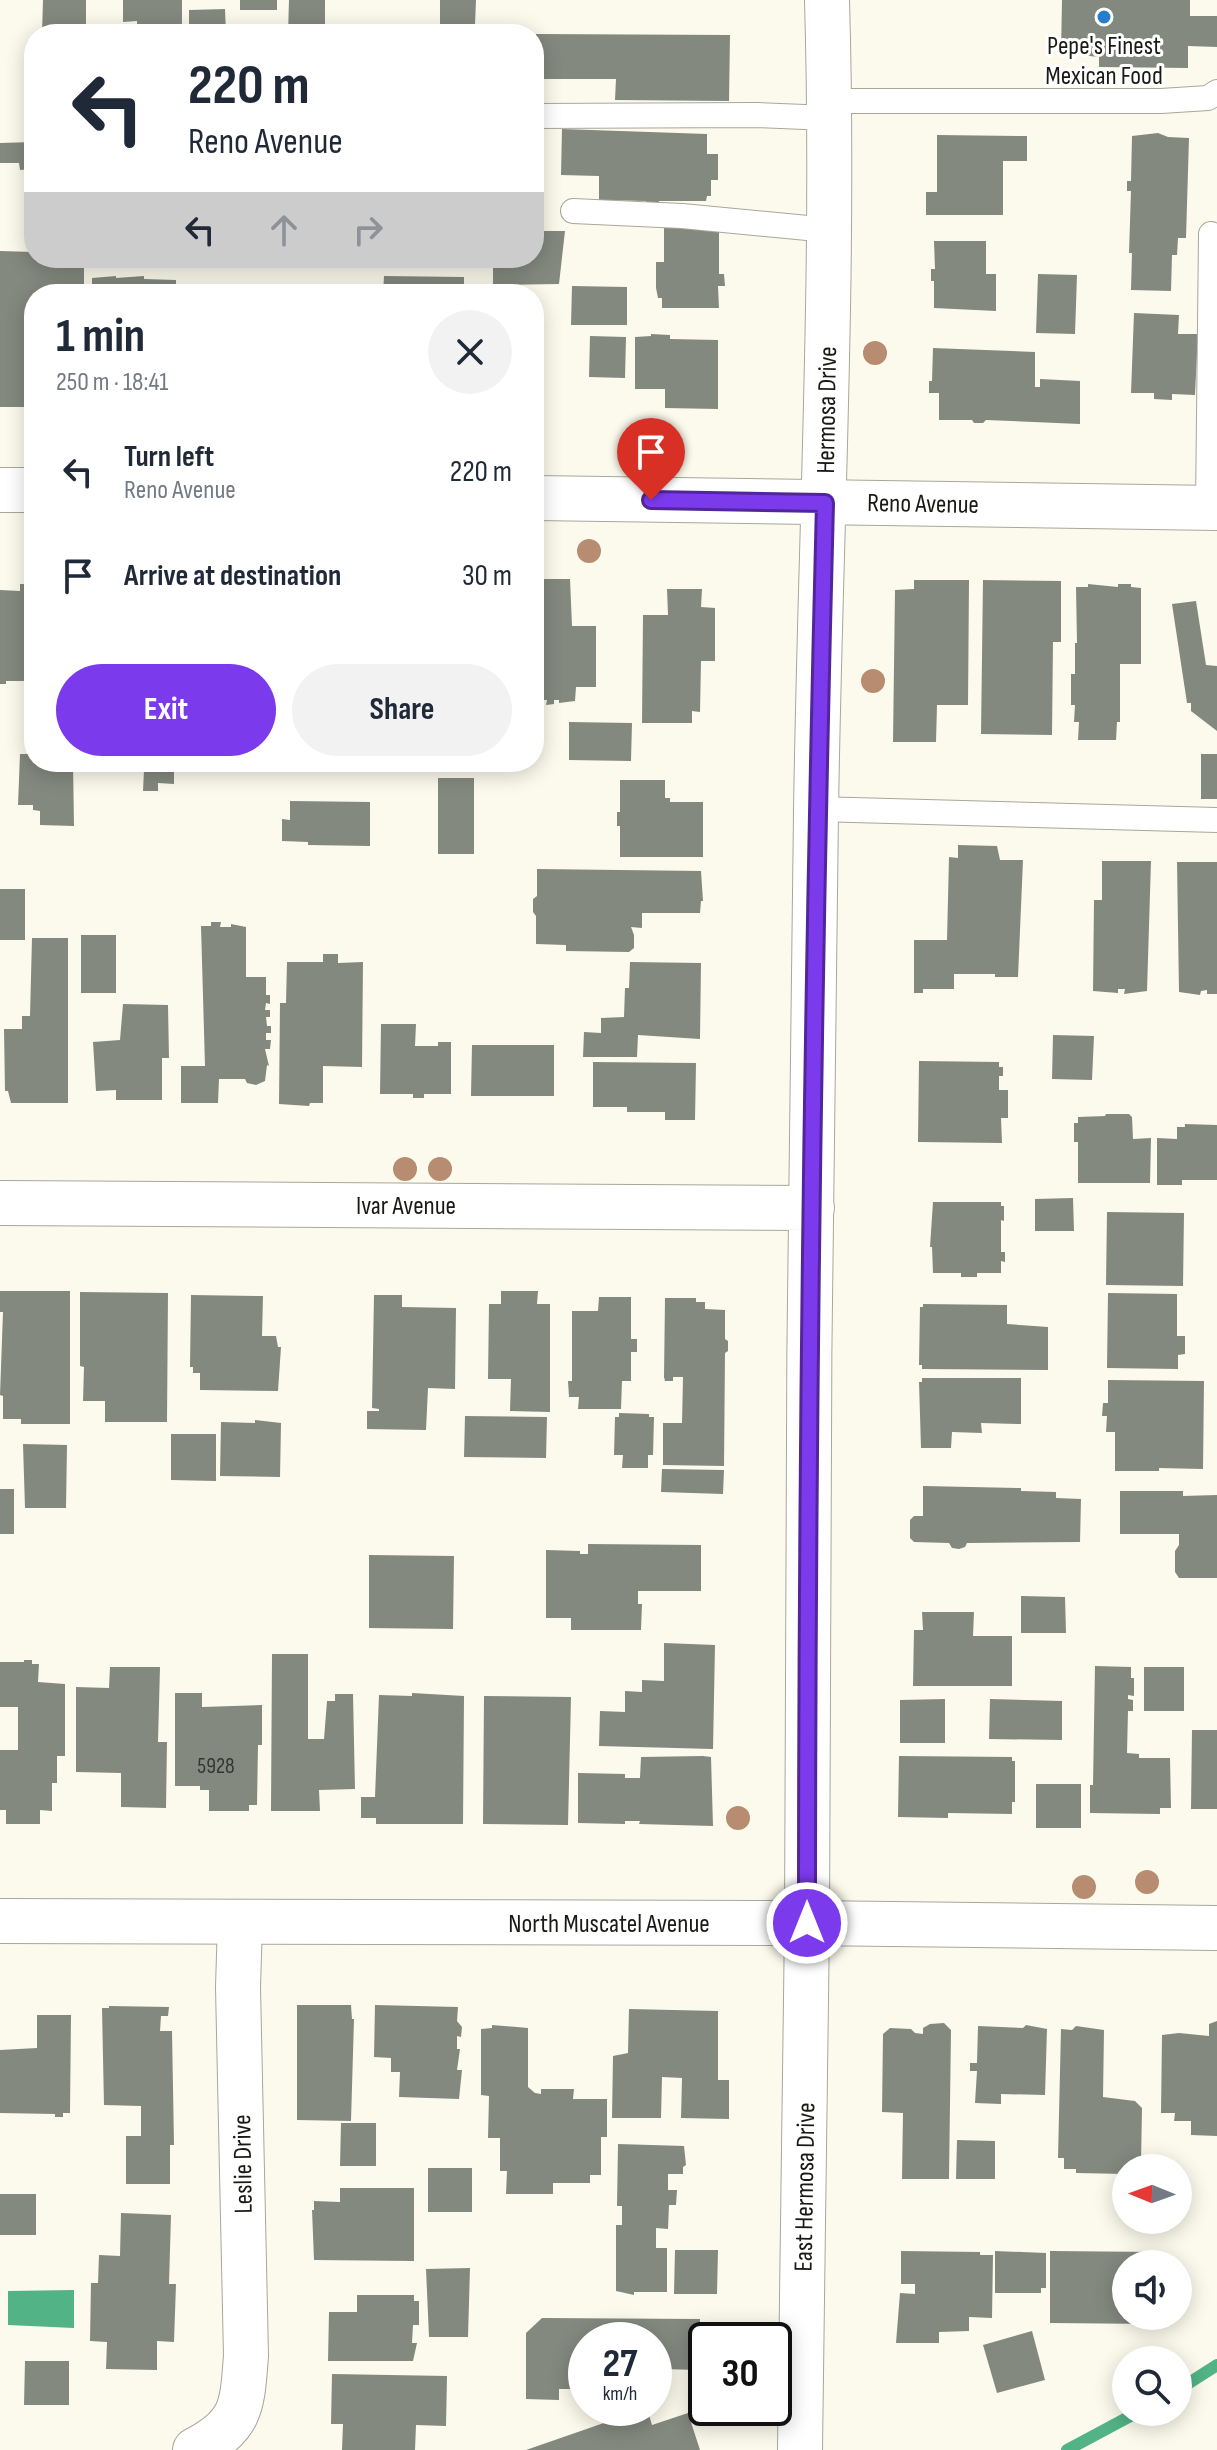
<!DOCTYPE html>
<meta charset="utf-8">
<style>
:root{--surface:#fff;--page:#f2f2f3;--text:#1f2937;--muted:#747a83;--accent:#7c3aed}
body{margin:0;font-family:"Sofia Sans Condensed",sans-serif;background:var(--page);color:var(--text);height:100vh;display:flex;flex-direction:column;font-size:30px;white-space:nowrap}
*{box-sizing:border-box;margin:0}
p{font-size:26px;color:var(--muted)}
.icon{flex:none;width:44px;height:44px;fill:none;stroke:currentColor;stroke-width:2;stroke-linecap:round;stroke-linejoin:round}
.map{position:relative;flex:1;overflow:hidden}
.side{position:absolute;left:24px;top:284px;width:520px;height:488px;display:flex;flex-direction:column;background:var(--surface);border-radius:32px;box-shadow:0 4px 20px #0003}
.side>*{flex:none}
.banner{position:absolute;left:24px;top:24px;width:520px;height:244px;border-radius:32px;box-shadow:0 4px 20px #0003;background:#fff;color:var(--text);overflow:hidden}
.needle{width:52px;rotate:271deg}
.buttons{position:absolute;left:1112px;top:2154px;display:grid;gap:16px}
.buttons a{display:grid;place-items:center;width:80px;height:80px;border-radius:50%;background:var(--surface);box-shadow:0 4px 20px #0003;font-size:40px}
.speed{position:absolute;left:568px;top:2322px;display:flex;gap:16px;font-size:40px;font-weight:700;text-align:center}
.speed>*{display:grid;place-content:center;width:104px;height:104px;border-radius:50%;background:var(--surface);box-shadow:0 4px 20px #0003;line-height:1}
.speed small{font-size:20px;font-weight:400}
.speed .limit{border:4px solid #111;border-radius:12px;background:#fff;color:#111}
.pin{position:absolute;display:grid;place-items:center;width:68px;height:68px;color:#fff;margin:-82px -34px;border-radius:50% 50% 50% 0;rotate:-45deg;box-shadow:0 0 8px #0007}
.pin .icon{rotate:45deg}
.me{position:absolute;width:88px;margin:-44px;rotate:0deg;stroke-linejoin:round;filter:drop-shadow(0 0 6px #0008)}
.turn{display:flex;align-items:center;gap:28px;height:168px;padding:0 32px;font-size:36px}
.turn .icon{width:104px;height:104px;stroke-width:2.5}
.turn b{display:block;font-size:56px;line-height:68px}
.lanes{display:flex;align-items:center;height:76px;padding:0 32px;background:#0003;justify-content:center;gap:40px;direction:ltr}
.lanes .off{opacity:.35}
.round{display:grid;place-items:center;flex:none;width:84px;height:84px;border-radius:42px;background:var(--page)}
.headline{display:flex;align-items:center;justify-content:space-between;height:136px;padding:0 32px}
h1{font-size:48px;font-weight:700;line-height:60px}
.button{display:flex;gap:16px;margin-top:auto;padding:16px 32px}
.button a{flex:1;height:92px;border-radius:48px;background:var(--accent);color:#fff;font-size:32px;font-weight:700;line-height:92px;text-align:center}
.button a+a{background:var(--page);color:var(--text)}
ul{padding:0;list-style:none}
li{display:flex;align-items:center;gap:24px;height:104px;padding:0 32px}
li div{flex:1}
li b{display:block;font-size:30px}
li em{font-style:normal}
.map>svg:first-child{display:block}
</style>
<div class="map">
<svg width="1217" height="2450" viewBox="0 0 1217 2450">
<rect width="100%" height="100%" fill="#fcfaec"/>
<path fill="#51b386" d="M74 2290V2328L8 2325V2291Z"/>
<g fill="none" stroke-linecap="round" stroke-linejoin="round">
<path stroke="#51b386" stroke-width="12" d="M1178 2390 1217 2365
M1067 2450 1138 2412"/>
</g>
<path fill="#83897e" d="M43 0H86V34H42Z
M123 0H182V26L137 27V21L123 22Z
M240 0H277V10H240Z
M289 0H325V34H288Z
M440 0H476L475 25H440Z
M1062 0H1190V16H1217V47L1188 46V68L1099 67V57L1061 53Z
M225 9 226 34H189V10Z
M536 34 730 35 729 101 615 100 616 79H536Z
M562 129 707 134V154H718V180H711V196H707L706 201H659V205L646 204V201L599 200V176L561 175Z
M1158 133 1168 137 1189 138 1186 238H1178L1177 255H1172L1171 291 1131 290 1132 253H1129L1131 191H1127V181H1131L1132 136Z
M937 135 1027 136V161H1003V215H926V192H937Z
M34 142V169L20 170 19 163H0V143Z
M534 174H544L543 212H534Z
M534 220H541V231H565L559 284 493 285V258H534Z
M719 226V274H724L725 286H718L719 308H662V298H658L656 288V262H664V227Z
M934 241H986V274H996V311L934 308V281H931V269H935Z
M0 251 34 252V258H84V294H34V407H0Z
M1038 274 1077 275 1075 334 1036 333Z
M116 276V278L144 276V279L176 280V294H92V278Z
M384 276 464 277V294H383Z
M572 286 627 287V325H571Z
M1134 313 1179 315 1178 334H1198L1195 395 1172 394V400L1154 399V393H1131Z
M651 334 670 335V339L718 340V409L665 408V389H635V337L651 336Z
M590 336 626 337 625 378 589 377Z
M933 348 1035 352V387H1040V379L1080 381V424L986 420 983 423H974L972 420H939V393H929V381H932Z
M534 579H570L572 626H596V687H576L575 701 559 703V700H554V704L546 705 547 700H534Z
M914 580H969L968 705H937L936 742H893L895 590 914 589Z
M983 580 1061 581V642H1053L1052 735 981 734Z
M20 584H34V681H6V684H0V590L20 591Z
M1088 584 1118 587V584H1131V587L1141 588V664H1120V722H1117L1116 740H1078L1079 722H1074L1075 705H1071V674H1075V643H1077L1076 587H1088Z
M667 589H702L701 607 715 608V661H701L700 712 692 711V723H642L643 615H668Z
M1196 601 1206 665 1217 666V731L1191 711V703H1187L1172 604Z
M569 722 632 723 631 761 569 760Z
M20 754H34L33 763H73L74 826 40 825V811L33 810V805H18Z
M1201 754H1217V799H1201Z
M151 762H174V784L158 783V791H143L144 770H151Z
M438 778H474V854H438Z
M620 780H665V798H670V802H703V857H620V826H617V812H620Z
M290 801 370 802V846L308 845V842L282 841V819L290 820Z
M958 845 997 846 1000 860H1023L1018 977H995V974H954V989H923V993H914V940H947L949 857 958 858Z
M1102 861H1151L1147 991 1124 994 1125 989H1118V993L1093 991 1094 900H1102Z
M1177 862H1217V994H1207V990L1201 991 1200 995 1179 992Z
M537 869 701 871 703 901H701L700 913H642V928L631 927 634 935V948L629 952 566 951V945L536 944V916L533 912V899L537 896Z
M0 889H25V940H0Z
M211 922H221L220 927H231V924L246 927V977H266V995H270V1004L266 1003 265 1010H270V1017H266L267 1026H271V1033H266V1040H271L270 1049H265L269 1066 267 1065 265 1081 256 1085 247 1083 245 1079H219L218 1103H181V1066H205L201 926H211Z
M81 935H116V993H81Z
M32 938H68V1103H11L8 1091H5L4 1029H22V1016H30Z
M323 954H338V963L363 962 362 1067 323 1066V1103H310L309 1106 279 1104 280 1003H286L287 962H323Z
M630 962 701 963 700 1039 638 1035 637 1057H583L584 1032 601 1033V1018L624 1017 625 988H629Z
M123 1004 168 1005 169 1058H162V1100H116V1090L96 1091 93 1042 120 1040Z
M381 1024H416L415 1046H438V1042H451V1094H424V1098H413V1094H380Z
M1053 1035 1094 1036 1092 1080 1052 1079Z
M472 1045H554V1096H471Z
M919 1061 999 1062V1067H1003V1076H999V1090H1008V1118H1001L1002 1143 918 1142Z
M593 1062 696 1063 695 1120H665V1112H627V1107H593Z
M1106 1114H1129L1132 1117 1133 1139 1151 1138 1150 1183H1078V1142H1074V1123H1078V1117L1105 1116Z
M1185 1124 1217 1125V1180H1182V1185H1157V1138L1177 1139V1127H1185Z
M1073 1198 1074 1231H1035V1199Z
M933 1202H1001V1206H1004V1221L1001 1220V1252H1005V1262L1001 1261V1273H977V1277H961V1273H933L932 1247H930Z
M1107 1212 1184 1213 1183 1286 1106 1285Z
M0 1291H70V1424H21V1419H3V1396L0 1395 3 1312H0Z
M501 1291H538L537 1304H550V1412L510 1411 511 1379H488L489 1304H501Z
M80 1292 168 1293 167 1422H105V1401H83L84 1367 80 1366Z
M1108 1293 1177 1294V1336H1185V1354L1178 1355V1369L1107 1368Z
M191 1295 263 1296 262 1336H276L278 1347H281L278 1391 200 1390V1373H193V1367H190Z
M374 1295H402V1307L456 1308 455 1389 428 1388 426 1430 367 1429V1411H379V1409L372 1408Z
M599 1297H631V1339H637V1352H631V1381H622L621 1409H578L579 1397H569L568 1381H572V1311H598Z
M665 1298H696V1302H705V1309L725 1310V1339L728 1341V1351L725 1353 724 1466 663 1465V1423H682L683 1377H673V1381H665L664 1377Z
M923 1304 1007 1305V1324L1048 1327V1370L922 1369V1365H919L920 1307H923Z
M922 1378H1021V1424L981 1423 982 1433 952 1432 951 1448H921L919 1382H922Z
M1108 1380 1204 1381 1203 1469 1159 1468V1471H1115V1432H1106L1107 1416H1102L1103 1403H1108Z
M619 1413 649 1414V1417H654L653 1455H648V1468H622L623 1455H614L615 1417H619Z
M465 1416 547 1417 546 1458 464 1457Z
M255 1420 281 1423 280 1477 220 1476 221 1422 255 1423Z
M171 1434H216V1481L171 1480Z
M23 1444 67 1445 66 1508H25Z
M662 1469 724 1470 723 1494 661 1492Z
M923 1486 1021 1488V1491L1056 1492V1498L1081 1499 1080 1542 967 1543 965 1547 959 1549 952 1548 949 1543 914 1542 910 1538V1520L914 1516H923Z
M0 1489H14V1534H0Z
M1120 1491H1183V1496L1217 1495V1578H1179L1175 1572V1551L1179 1545V1534H1120Z
M588 1544 701 1545V1591H638V1604H642L641 1630H571V1618H546V1550L580 1551V1554H588Z
M369 1555 454 1556 453 1629 369 1628Z
M1021 1596 1065 1597 1066 1633H1021Z
M922 1612H974L973 1636H1012V1686H913L914 1630H923Z
M664 1643 715 1645 713 1749 599 1746 600 1711 625 1712V1691L642 1692V1680L664 1681Z
M272 1654H308V1739H324L327 1701H335V1694H353L355 1789 319 1790 320 1811H271Z
M24 1660H32V1664H39L38 1682 65 1684V1756H57V1783H52V1811L40 1810V1824H6V1810H0V1750H18V1707H0V1662H24Z
M1095 1666 1131 1667V1678H1134V1696L1128 1695V1699L1133 1700V1711H1128L1127 1753 1139 1754V1758H1170L1171 1808H1160V1814L1090 1813V1785H1093Z
M110 1667H160L158 1742H167L166 1808 121 1807V1773L76 1772V1687L109 1688Z
M1144 1667H1184V1711H1144Z
M175 1693H202V1707L262 1705V1745H258L257 1805H249V1811H209V1790H200V1786H175Z
M412 1693 464 1696 463 1824H376V1818H361V1797H375L379 1695 412 1696Z
M484 1696 571 1697 568 1825 483 1824Z
M945 1699V1743H900V1700Z
M990 1699 1062 1701V1740L989 1739Z
M1192 1730H1217V1809H1191Z
M703 1756 711 1757 713 1826 639 1824 640 1821H625V1824L578 1823V1773L625 1774V1778H640L641 1757Z
M899 1756 1012 1757V1761H1015V1802H1012V1814L948 1813V1818L898 1817Z
M1036 1784H1081V1828H1036Z
M297 2005H351L352 2019H354L351 2121 297 2120Z
M375 2005 458 2007 457 2021 462 2027 461 2037 457 2036V2049H460L457 2070H462L459 2099 399 2097 400 2072H391V2058L374 2057Z
M109 2006 169 2007 168 2016H161L160 2031H172L174 2145H170V2184H126V2136H141V2106L104 2105 102 2008H109Z
M629 2009 718 2011V2080H729V2119L681 2118 682 2078 662 2077 661 2118H612L613 2056 628 2053Z
M37 2015H71L70 2113H63V2117H55V2114L0 2113V2050L37 2048Z
M1217 2021V2136L1191 2135V2121H1174L1175 2113H1161L1162 2035 1179 2033 1209 2036V2024Z
M944 2023 951 2030 949 2179H902L903 2113 882 2112 883 2034 890 2028 911 2029 915 2033 923 2034V2028L930 2024Z
M492 2025 528 2028V2087L535 2093 541 2094V2089H574L573 2099H607V2137H601V2175H590V2183H553V2194H506L507 2171H500V2138H488L489 2096 481 2095V2029L492 2028Z
M1026 2025 1047 2029 1045 2095 1001 2094V2104L975 2103 977 2071H970V2063H977L978 2026 1023 2028Z
M1076 2026 1104 2030 1103 2097 1135 2101 1142 2108 1141 2164 1130 2163V2168H1126V2174L1076 2173V2169H1064V2158H1058L1061 2029 1072 2030Z
M341 2123H376V2166H340Z
M957 2140 995 2141V2179H956Z
M618 2144 684 2146 686 2165 683 2167V2174H668V2190H677L676 2205H669L668 2229 656 2228V2248H667V2292H634V2295L616 2291V2225H622V2206H617Z
M428 2168H472V2212H428Z
M340 2188H414V2261L314 2260 312 2210H314V2201L340 2202Z
M0 2194H36V2235H0Z
M121 2213 171 2215 169 2284H176L174 2342 157 2341V2370L106 2369 107 2342 90 2341 91 2283H98L99 2255 120 2256Z
M675 2250H718L717 2294H674Z
M901 2251 980 2252V2255H993L992 2318 969 2317V2331L939 2332V2343H896L900 2293 915 2294V2284H901Z
M995 2251 1046 2253V2288H1041V2293H995Z
M1050 2251 1157 2252V2264H1126V2316H1156V2324L1050 2323Z
M470 2268 468 2337H429L426 2269Z
M357 2295H414V2301H419V2325H413L412 2343H417L413 2361H328L329 2312H357Z
M542 2318 700 2319 699 2370 661 2369V2387H654V2340H586V2386L571 2385V2389H559V2400L526 2399V2333Z
M1032 2331 1045 2380 997 2393 983 2345Z
M25 2361H69V2405H24Z
M332 2374 447 2376 446 2426 416 2425 415 2450H342L343 2424H331Z
M647 2408 652 2425 688 2413 700 2450H526Z"/>
<g fill="none" stroke-linecap="round" stroke-linejoin="round">
<defs>
<path id="lane" d="M830 101H1161L1208 98 1217 92
M534 116 757 115 829 118
M573 211 682 216 828 230
M1208 508 1211 234
M816 809 1217 820"/>
<path id="street" d="M0 490H34
M534 498 1217 508
M0 1203 812 1208
M807 1923C807 1553 810 1182 816 812 820 541 835 271 827 0
M195 2450C243 2425 242 2406 246 2356L238 1987 240 1923"/>
<path id="secondary" d="M0 1921 807 1923 1217 1928
M800 2450 807 1923"/>
</defs>
<use href="#lane" stroke="#a8a79a" stroke-width="26"/>
<use href="#street" stroke="#a8a79a" stroke-width="46"/>
<use href="#secondary" stroke="#a8a79a" stroke-width="46"/>
<use href="#lane" stroke="#fff" stroke-width="24"/>
<use href="#street" stroke="#fff" stroke-width="44"/>
<use href="#secondary" stroke="#fff" stroke-width="44"/>
</g>
<g fill="#b78c71">
<circle cx="875" cy="353" r="12"/>
<circle cx="589" cy="551" r="12"/>
<circle cx="873" cy="681" r="12"/>
<circle cx="405" cy="1169" r="12"/>
<circle cx="440" cy="1169" r="12"/>
<circle cx="738" cy="1818" r="12"/>
<circle cx="1147" cy="1882" r="12"/>
<circle cx="1084" cy="1887" r="12"/>
</g>
<g fill="none" stroke-linecap="round" stroke-linejoin="round">
<defs>
<path id="route" d="M651 500 825 503C813 976 807 1450 807 1923"/>
</defs>
<use href="#route" stroke="#51269a" stroke-width="20"/>
<use href="#route" stroke="#7c3aed" stroke-width="14"/>
</g>
<circle fill="#257ecb" stroke="#fff" stroke-width="3" cx="1104" cy="17" r="8"/>
<g text-anchor="middle" stroke-width="6" stroke-linejoin="round" paint-order="stroke">
<g font-size="22" fill="#34362f">
<text x="216" y="1773">5928</text>
</g>
<g font-size="26" fill="#1a1a15" stroke="#fff">
<text x="1104" y="54">Pepe's Finest<tspan x="1104" dy="30">Mexican Food</tspan></text>
</g>
<g font-size="26" fill="#1a1a15" stroke="#fff">
<text transform="translate(826 410) rotate(-89)" y="9">Hermosa Drive</text>
<text transform="translate(923 503) rotate(1)" y="9">Reno Avenue</text>
<text x="406" y="1214">Ivar Avenue</text>
<text x="609" y="1932">North Muscatel Avenue</text>
<text transform="translate(242 2164) rotate(-91)" y="9">Leslie Drive</text>
<text transform="translate(804 2187) rotate(-89)" y="9">East Hermosa Drive</text>
</g>
</g>
</svg>
<div class="buttons">
<a><svg class="needle" viewBox="-14 -14 28 28"><path d="M0-13l5 13h-10z" fill="#e53935"/><path d="M0 13l5-13h-10z" fill="#747a83"/></svg></a>
<a><svg class="icon" aria-label="sound" viewBox="0 0 24 24"><path d="M4 9h4l5-4v14l-5-4H4zM17 9q2 3 0 6"/></svg></a>
<a><svg class="icon" aria-label="search" viewBox="0 0 24 24"><circle cx="10" cy="10" r="6"/><path d="M15 15l6 6"/></svg></a>
</div>
<div class="speed"><div>27<small>km/h</small></div><div class="limit">30</div></div>
<div class="pin" style="left:651px;top:500px;background:#d93025"><svg class="icon" aria-label="arrive" viewBox="0 0 24 24"><path d="M6 21V4h12l-3 4 3 4H6"/></svg></div>
<svg class="me" style="left:807px;top:1923px" viewBox="-20 -20 40 40"><circle r="17" fill="#7c3aed" stroke="#fff" stroke-width="3"/><path d="M0-11L8 9 0 5-8 9z" fill="#fff"/></svg>
<div class="banner">
<div class="turn"><svg class="icon" aria-label="left" viewBox="0 0 24 24"><path d="M17 20v-9H6M10 6l-5 5 5 5"/></svg><div><b>220 m</b>Reno Avenue</div></div>
<div class="lanes"><svg class="icon" aria-label="left" viewBox="0 0 24 24"><path d="M17 20v-9H6M10 6l-5 5 5 5"/></svg><svg class="icon off" aria-label="ahead" viewBox="0 0 24 24"><path d="M12 20V5M6 11l6-6 6 6"/></svg><svg class="icon off" aria-label="right" viewBox="0 0 24 24"><path d="M7 20v-9h11M14 6l5 5-5 5"/></svg></div>
</div>
<section class="side">
<div class="headline"><div><h1>1 min</h1><p>250 m · 18:41</p></div><a class="round"><svg class="icon" aria-label="close" viewBox="0 0 24 24"><path d="M6 6l12 12M18 6L6 18"/></svg></a></div>
<ul>
<li><svg class="icon" aria-label="left" viewBox="0 0 24 24"><path d="M17 20v-9H6M10 6l-5 5 5 5"/></svg><div><b>Turn left</b><p>Reno Avenue</p></div><em>220 m</em></li>
<li><svg class="icon" aria-label="arrive" viewBox="0 0 24 24"><path d="M6 21V4h12l-3 4 3 4H6"/></svg><div><b>Arrive at destination</b></div><em>30 m</em></li>
</ul>
<div class="button"><a>Exit</a><a>Share</a></div>
</section>
</div>
